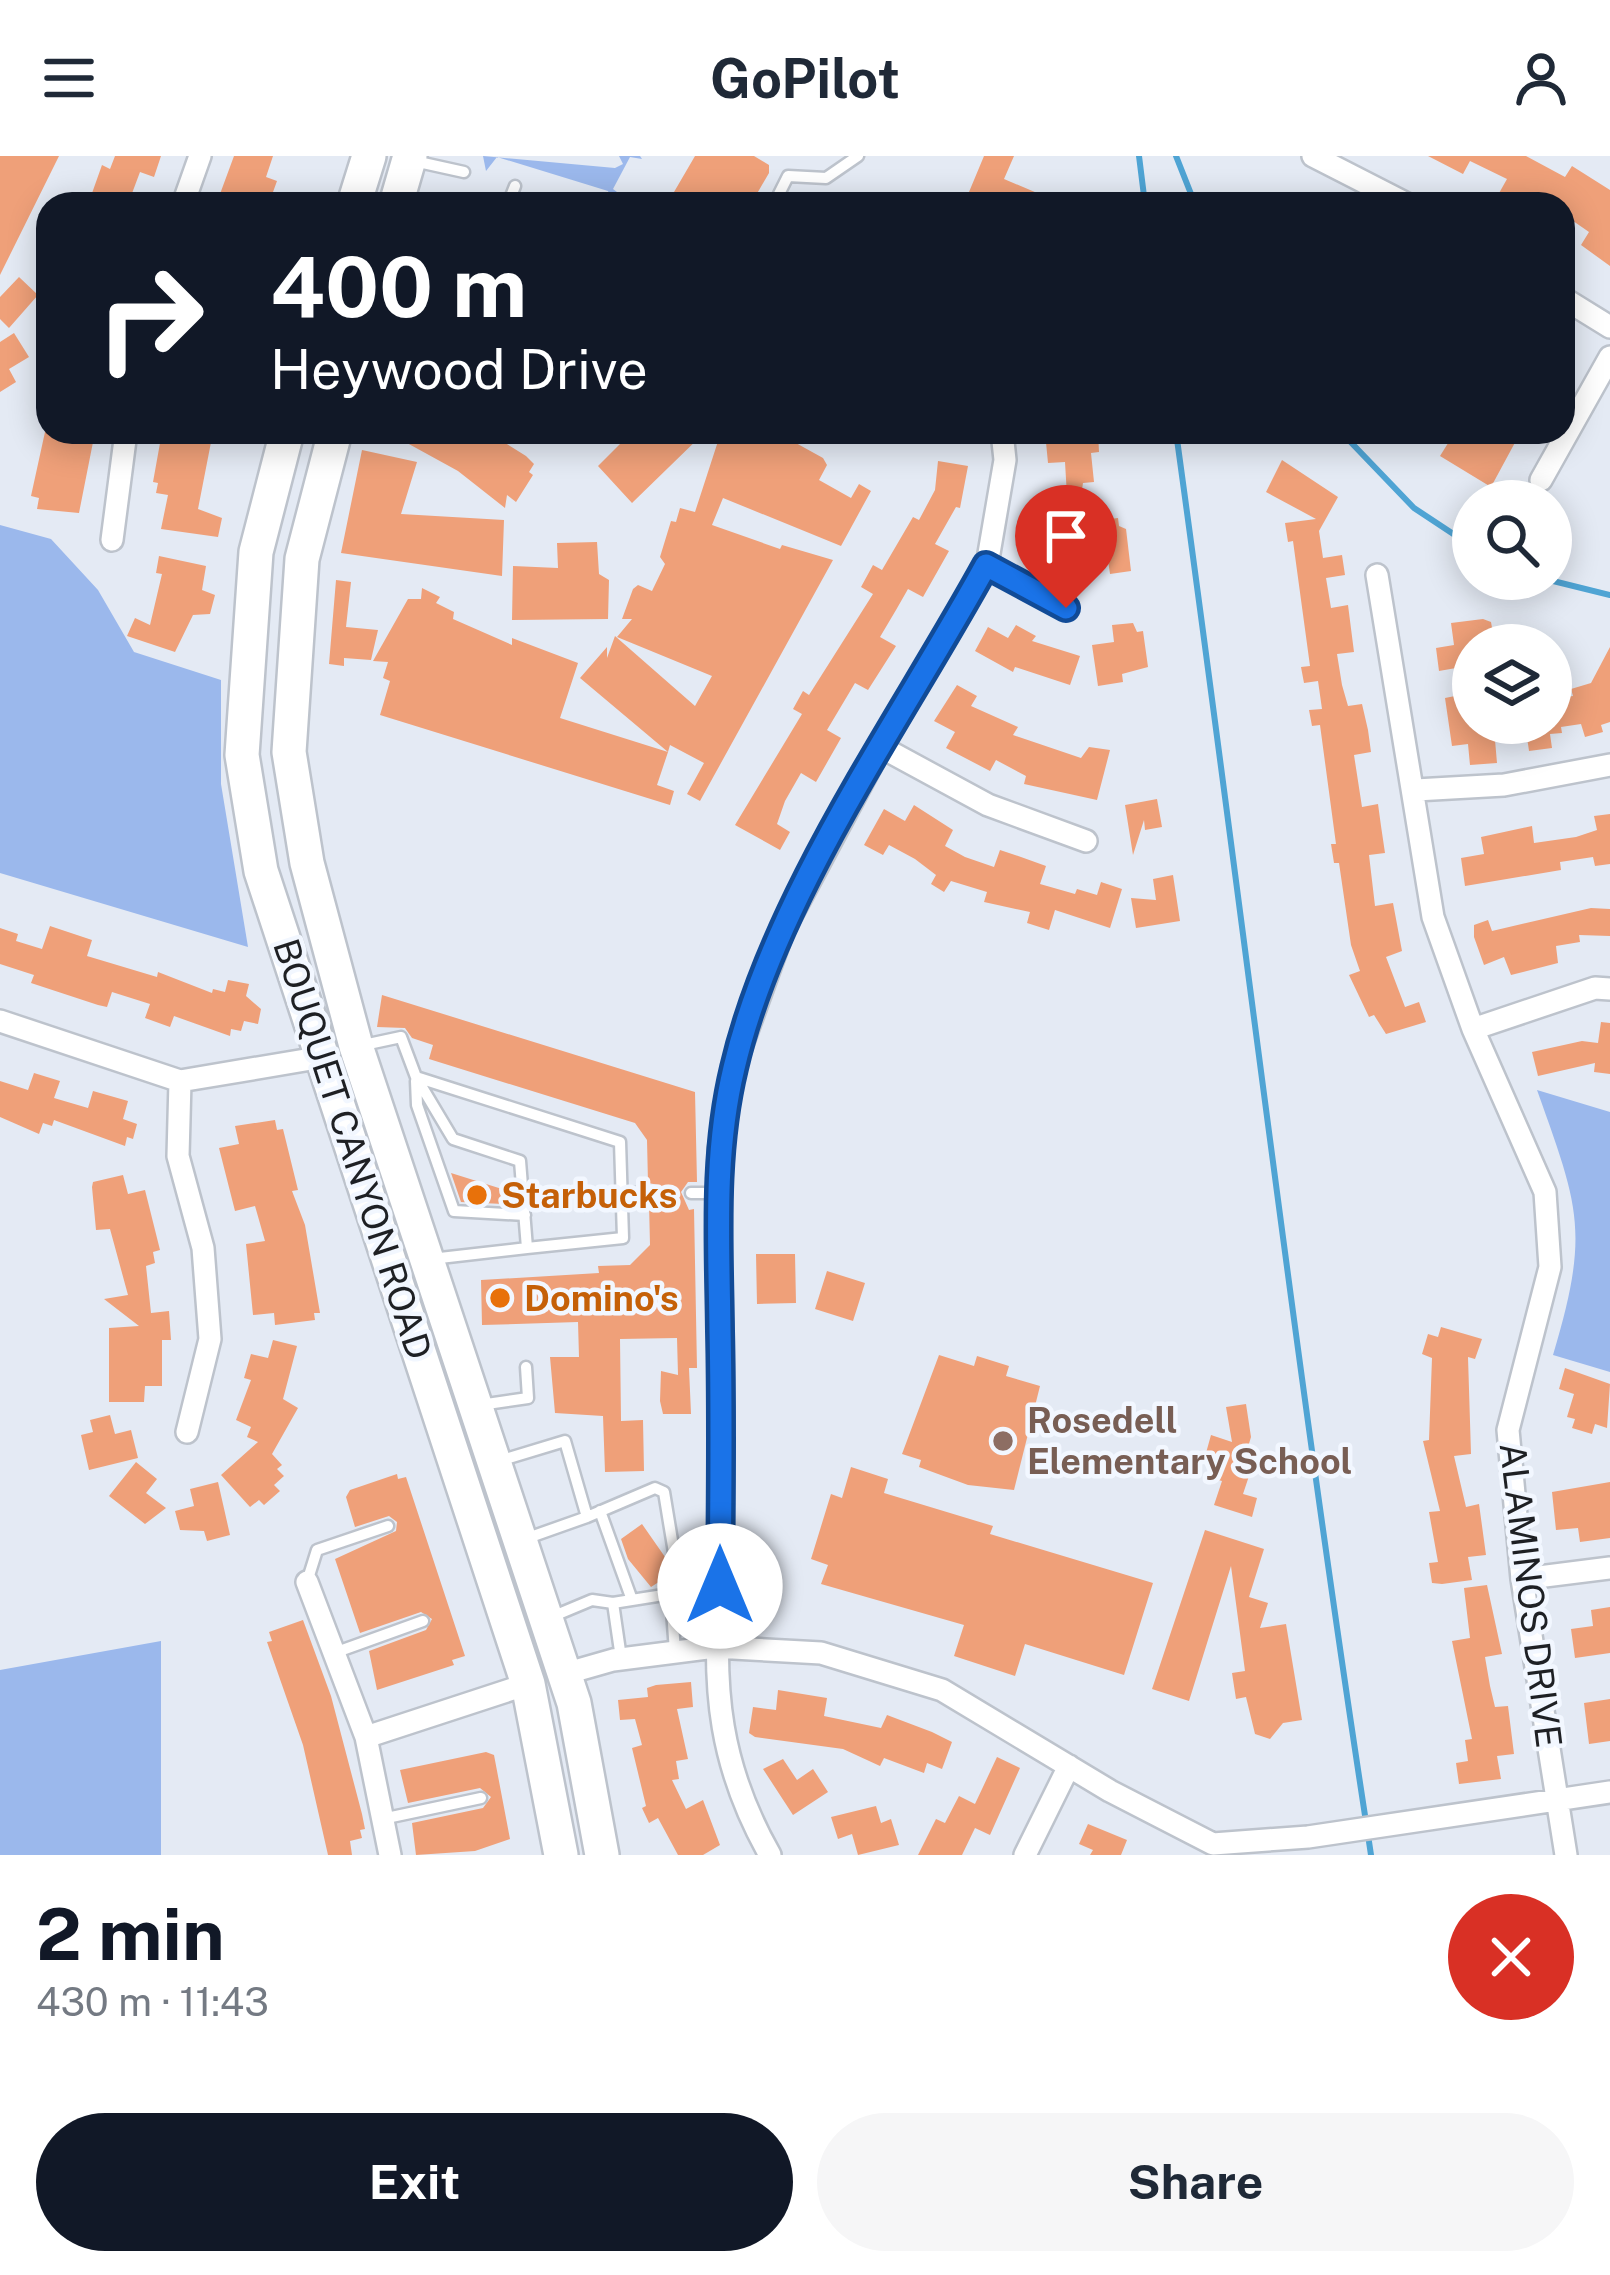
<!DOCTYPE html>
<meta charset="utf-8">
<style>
:root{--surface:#fff;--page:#f6f6f7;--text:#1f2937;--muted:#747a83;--accent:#111827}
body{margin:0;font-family:"Public Sans",sans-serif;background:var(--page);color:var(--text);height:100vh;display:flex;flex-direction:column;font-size:45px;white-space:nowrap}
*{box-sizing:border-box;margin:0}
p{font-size:39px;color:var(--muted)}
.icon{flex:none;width:66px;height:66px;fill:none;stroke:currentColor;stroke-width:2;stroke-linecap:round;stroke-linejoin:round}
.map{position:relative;height:1699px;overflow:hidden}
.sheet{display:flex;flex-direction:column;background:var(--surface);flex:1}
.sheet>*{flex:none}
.hud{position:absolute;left:36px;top:36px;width:1539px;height:252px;border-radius:36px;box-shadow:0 6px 30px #0003;background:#111827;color:#fff;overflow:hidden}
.buttons{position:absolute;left:1452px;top:324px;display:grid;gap:24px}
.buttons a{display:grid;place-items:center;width:120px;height:120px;border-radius:50%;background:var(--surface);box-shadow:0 6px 30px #0003;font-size:60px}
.pin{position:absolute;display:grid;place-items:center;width:102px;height:102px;color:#fff;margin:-123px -51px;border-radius:50% 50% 50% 0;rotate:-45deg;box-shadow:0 0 12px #0007}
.pin .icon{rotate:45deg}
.me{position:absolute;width:132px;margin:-66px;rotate:0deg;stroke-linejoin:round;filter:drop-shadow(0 0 9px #0008)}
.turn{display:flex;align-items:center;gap:42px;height:252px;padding:0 36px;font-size:54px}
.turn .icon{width:156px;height:156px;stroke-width:2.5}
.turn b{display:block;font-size:84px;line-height:102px}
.round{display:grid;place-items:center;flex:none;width:126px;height:126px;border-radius:63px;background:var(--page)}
.summary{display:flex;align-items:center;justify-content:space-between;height:204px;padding:0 36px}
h1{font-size:72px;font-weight:700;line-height:90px;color:var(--accent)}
.cta{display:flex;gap:24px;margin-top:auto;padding:24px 36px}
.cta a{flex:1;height:138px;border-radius:72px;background:var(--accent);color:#fff;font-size:48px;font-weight:700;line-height:138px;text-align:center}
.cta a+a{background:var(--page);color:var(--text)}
header{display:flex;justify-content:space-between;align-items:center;height:156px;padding:0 36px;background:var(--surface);font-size:54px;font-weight:700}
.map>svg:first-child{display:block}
</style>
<header><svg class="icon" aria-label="menu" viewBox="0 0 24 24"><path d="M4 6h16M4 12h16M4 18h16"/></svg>GoPilot<svg class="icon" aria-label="person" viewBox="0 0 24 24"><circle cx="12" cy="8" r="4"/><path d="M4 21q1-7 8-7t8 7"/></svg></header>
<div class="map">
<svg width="1610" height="1699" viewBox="0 0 1610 1699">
<rect width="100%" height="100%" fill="#e4eaf4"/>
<path fill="#9bb8ec" d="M483 0 615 12 623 8 619 0H640L642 3 630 1 613 33 621 39 613 48 608 35 497 1 486 15Z
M0 369 51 383 98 434 134 496 221 524V628L248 791 0 717Z
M1537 934 1610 956V1216L1553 1199C1590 1075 1579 1052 1537 934Z
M161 1485V1699H0V1514Z"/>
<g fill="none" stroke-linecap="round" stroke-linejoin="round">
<path stroke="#4fa4d4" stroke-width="6" d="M1139 0 1145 48
M1176 0 1195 48
M1176 276C1240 739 1295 1204 1366 1666
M1341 276 1414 352 1473 391
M1545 423 1610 439
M1368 1679 1371 1699"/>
</g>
<path fill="#efa079" d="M0 0H59L0 119Z
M115 0H161L154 21 140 16 128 48 91 40 102 9 110 13Z
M234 0H273L266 21 277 25 269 47 250 40 248 48 220 38Z
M695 0H754L769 9V17L751 48H667Z
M984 0H1014L1004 23 1063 48H964Z
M1428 0H1526L1565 21 1572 10 1610 34V110L1581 89 1589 76 1563 58V48H1514L1498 39 1507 23 1470 5 1463 18Z
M19 121 38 139 9 172 0 163V141Z
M14 177 29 201 9 213 16 226 0 236V186Z
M45 276H95L79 357 37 353 39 342 31 340Z
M162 276H213L198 353 222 362 218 381 161 373 168 339 156 337 158 327 153 326Z
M387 276H488L526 300 534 308 529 316 533 319 516 346 507 339 505 352 458 315Z
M632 276H705L632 347 598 310Z
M721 276H776L823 302 827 309 819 324 851 342 859 328 871 335 841 390 723 342 712 369 780 393 782 389 833 404 700 645 687 638 704 607 670 589 668 596 580 522 607 491V502L615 480 695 550 712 520 617 481 632 463H622L633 433 638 429 652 435 665 408 660 401 671 365 676 366 680 352 695 356Z
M1045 276H1098L1099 296 1091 297 1094 326 1083 327 1077 367 1118 362 1119 370 1126 373 1131 415 1110 418 1108 404 1084 406 1083 399 1053 395 1056 376 1031 373 1039 337 1067 340 1065 306 1048 307Z
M1455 276H1510L1518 281 1491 331 1440 300Z
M362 294 417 306 401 358 504 364 502 420 341 397Z
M1282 304 1338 341 1319 375 1323 402 1342 399 1345 419 1326 422 1331 452 1348 449 1354 496 1337 498 1342 529 1348 550 1362 548 1368 574 1371 596 1354 599 1362 651 1378 648 1381 670 1385 697 1369 699 1375 750 1393 747 1402 795 1386 801 1405 851 1419 846 1426 866 1386 878 1374 859 1369 861 1349 819 1360 815 1351 789 1339 707H1334L1331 688H1336L1320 569 1312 570 1309 554 1322 553 1318 525 1304 527 1301 511 1310 510 1293 385 1288 386 1285 367 1316 363 1266 336Z
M938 305 968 310 960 352 956 351 935 388 949 395 923 441 908 433 896 454 880 481 896 490 868 534 855 527 827 574 841 582 816 626 801 617 785 645 777 668 790 676 780 694 735 669 802 558 793 553 803 535 809 539 873 438 861 431 873 409 882 414 913 361 919 364 935 334Z
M597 386 599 418 609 424 608 463 512 464 513 410 558 412 557 387Z
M159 400 206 410 202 434 215 439 210 458 193 459 175 496 127 480 135 462 150 469 162 418 156 417Z
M336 424 351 426 346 471 378 474 371 504 344 502V510L329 508Z
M422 432 440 441 436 447 454 456 453 463 512 489V482L578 507 560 562 668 596 657 629 674 635 670 649 380 559 390 525 383 522 388 506 373 505 408 443H421Z
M1483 463 1491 466 1494 483 1473 489V567H1551V543L1573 540 1571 533 1591 527 1610 491V566L1601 569 1603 576 1585 581 1581 568 1561 571 1562 577 1550 578 1552 592 1529 595 1527 581 1495 584 1497 607 1470 609 1468 588 1452 590 1445 542 1460 539 1456 512 1439 515 1436 492 1454 489 1451 467Z
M1133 467 1137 476 1143 475 1148 511 1122 518 1123 526 1098 530 1092 489 1114 486 1112 469Z
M1016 469 1036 480 1032 485 1080 500 1070 529 1015 511 1013 516 975 495 988 471 1008 482Z
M957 529 977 540 971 550 1018 571 1013 579 1081 602 1089 591 1110 594 1097 644 1024 628 1026 620 996 604 990 615 946 592 955 576 934 565Z
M1157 643 1162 671 1145 674 1144 664 1133 699 1125 649Z
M914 649 953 674 945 690 965 701 994 711 1000 694 1021 701 1046 710 1040 728 1075 738 1077 733 1097 739 1101 726 1122 733 1110 772 1055 754 1049 774 1027 767 1030 756 984 746 987 736 951 725 944 736 931 728 936 719 915 703 889 689 883 699 864 689 884 653 905 665Z
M1610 658V708L1595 710 1593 701 1560 706 1561 714 1465 730 1461 702 1484 698 1481 681 1532 670 1534 687 1576 681 1597 674 1594 660Z
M1173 719 1180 765 1136 772 1131 742 1156 744 1153 723Z
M1591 752 1610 753V780L1579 779 1580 786 1556 790 1558 807 1511 819 1504 801 1484 809 1474 781V769L1488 764 1492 775Z
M50 770 92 784 87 800 157 821 158 816 212 837 213 833 225 836 228 824 249 828 246 840 261 853 258 868 244 865 241 875 231 873 230 880 174 860 170 871 145 862 150 848 112 836 107 851 98 849 31 827 34 819 0 808V772L18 778 16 785 42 793Z
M382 839 695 936 697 1026H688L681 1036 689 1054 694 1053 697 1212H689L691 1258H663L660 1245 661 1215 678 1219 677 1182 620 1183 621 1265 643 1264 644 1315 605 1316 603 1260 555 1257 550 1201H579L578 1166 482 1169 481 1124 599 1117 598 1110 630 1109 650 1089 649 1047 663 1038 659 1029 648 1027 647 984 635 967 429 903 433 889 412 882 405 872 377 871Z
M1601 866 1610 867V918L1594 916 1595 907 1538 920 1532 896 1582 885 1598 887Z
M34 917 60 925 54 942 88 952 93 935 128 945 123 963 137 968 133 983 127 981 125 990 54 964 52 970 43 967 39 978 0 961V925L28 934Z
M275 964 277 974 283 973 298 1034 292 1035 305 1069 320 1157H314L315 1164 275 1169 274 1157 253 1159 246 1088 265 1085 255 1050 235 1055 219 992 239 988 235 970Z
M451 1017 502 1033 503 1048 461 1046Z
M123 1019 128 1038 145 1034 160 1094 153 1096 155 1107 146 1110 151 1157 169 1155 171 1184H162V1230H145L144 1246H109V1172L139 1170 104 1143 128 1139 110 1073 96 1074 92 1031 93 1026Z
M756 1098H795L796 1147 757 1148Z
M827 1115 865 1127 853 1165 815 1153Z
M1441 1171 1482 1183 1475 1203 1468 1201 1471 1298 1454 1300 1466 1351 1479 1348 1486 1399 1468 1401 1472 1424 1442 1428 1432 1427 1429 1407 1438 1406 1429 1356 1440 1355 1423 1285 1429 1284 1432 1202 1422 1198 1428 1178 1438 1181Z
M273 1184 297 1190 283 1243 298 1252 272 1298 282 1309 277 1313 284 1320 274 1329 280 1335 264 1349 259 1344 250 1351 221 1319 258 1286 247 1281 251 1271 236 1264 251 1224 244 1222 251 1198 268 1202Z
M939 1199 974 1210 977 1200 1009 1210 1006 1220 1040 1230 1014 1334 968 1329 919 1311 921 1304 902 1298Z
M1565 1212 1610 1228 1607 1272 1595 1268 1592 1278 1572 1272 1575 1263 1567 1261 1574 1238 1559 1233Z
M1246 1248 1251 1281 1242 1311 1251 1314 1243 1338 1257 1342 1252 1361 1214 1349 1222 1325 1207 1321 1214 1300 1206 1297 1211 1279 1232 1286 1226 1251Z
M110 1259 115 1278 131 1274 138 1302 89 1314 81 1279 93 1276 90 1264Z
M136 1306 157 1323 146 1337 166 1352 145 1368 109 1340Z
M851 1311 888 1323 884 1337 993 1370 990 1378 1153 1427 1124 1519 1025 1488 1015 1520 954 1500 964 1469 821 1428 828 1409 811 1403 831 1338 842 1342Z
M397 1318 398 1323 406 1321 465 1500 452 1504 454 1509 377 1534 369 1495 426 1474 432 1463 421 1456 360 1477 335 1403 396 1375 397 1366 389 1360 355 1371 346 1341 350 1334Z
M218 1326 230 1379 207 1385 204 1375 180 1374 175 1355 194 1350 190 1333Z
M1610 1326V1382L1580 1386 1578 1372 1556 1374 1552 1336Z
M642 1368 665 1401 668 1420 651 1431 628 1403 621 1383Z
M1205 1374 1264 1393 1249 1441 1268 1447 1260 1472 1286 1468 1302 1564 1283 1567 1270 1583 1255 1578 1246 1541 1236 1543 1232 1517 1245 1515 1231 1410 1189 1545 1152 1533Z
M1487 1429 1502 1498 1485 1501 1490 1530 1495 1551 1508 1550 1514 1598 1497 1600 1501 1623 1459 1628 1456 1607 1468 1605 1465 1584 1472 1583 1452 1485 1470 1482 1464 1432Z
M1610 1451V1497L1575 1502 1571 1473 1593 1470 1591 1454Z
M303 1464 331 1540 362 1658 365 1673 360 1674 362 1682 350 1685 352 1699H328L303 1589 267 1486 272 1485 269 1476Z
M691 1526 693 1551 677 1553 688 1603 676 1605 679 1623 672 1624 686 1653 703 1644 720 1689 703 1699H678L658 1662 649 1667 642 1652 646 1650 632 1592 642 1589 635 1563 620 1564 618 1544 648 1541 647 1532 656 1529Z
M778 1534 827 1542 824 1560 881 1572 887 1559 932 1576 952 1586 942 1613 927 1607 924 1617 884 1602 880 1610 843 1593 755 1581 749 1577 753 1551 776 1554Z
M1610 1543V1585L1589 1588 1584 1547Z
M486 1596 494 1599 510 1683 475 1695 416 1699 412 1667 483 1652 491 1641 480 1632 408 1647 400 1614Z
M997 1601 1020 1612 990 1679 975 1672 962 1699H918L936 1663 945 1667 959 1640 975 1648Z
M783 1603 797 1624 813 1613 828 1636 793 1659 763 1613Z
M876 1650 881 1667 891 1663 899 1689 858 1699 852 1678 838 1683 831 1661Z
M1088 1668 1127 1684 1121 1699H1090L1093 1694 1079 1688Z"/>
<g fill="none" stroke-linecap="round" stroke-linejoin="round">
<defs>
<path id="lane" d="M414 5 464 16
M508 48 515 30
M774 48 788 20 826 22 858 0
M359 890 401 881 416 921 453 983 520 1005 527 1092 431 1103
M416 921 620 986 623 1082 527 1092
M416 925 417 949 454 1055 525 1059
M621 1037H653
M691 1037H719
M480 1249 528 1242 526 1211
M499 1305 565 1285 587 1361 655 1332 664 1336 680 1433
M600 1355 632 1444
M522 1384 587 1361
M307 1426 317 1394 388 1370
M671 1440 675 1496
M613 1447 621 1502
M549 1462 592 1444 613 1447 720 1430
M334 1497 423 1465
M382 1663 481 1642"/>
<path id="street" d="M1313 0 1407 48
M183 48 200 0
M1563 142 1610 171
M1541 324 1610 201
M112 384 126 276
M987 409 1066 451
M1377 419 1433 761 1473 873 1545 1036 1550 1111 1508 1274 1522 1423 1566 1699
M881 591 988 649 1086 685
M1416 634 1504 629 1610 609
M0 865 180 925 323 901
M1473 873 1595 832 1610 833
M180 925 178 1000 203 1092 210 1183 187 1276
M1522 1423 1610 1412
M307 1426 366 1581 390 1699
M564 1518 613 1504 715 1491 821 1497 942 1534 1110 1635 1213 1688 1308 1681 1610 1636
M366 1581 528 1528
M770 1699C720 1611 712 1534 720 1434L719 994 734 911 783 775 881 591 987 409 1005 304 1002 276
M1025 1699 1069 1610"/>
<path id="primary" d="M354 48 369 0
M396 48 410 0
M287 276 256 396 242 599 261 715 528 1528 561 1699
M335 276 302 403 289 596 307 707 356 890 574 1547 602 1699"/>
</defs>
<use href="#lane" stroke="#bdc3cc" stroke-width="15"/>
<use href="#street" stroke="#bdc3cc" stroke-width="26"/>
<use href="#primary" stroke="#bdc3cc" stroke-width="38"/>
<use href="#lane" stroke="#fff" stroke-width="10"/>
<use href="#street" stroke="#fff" stroke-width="21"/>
<use href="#primary" stroke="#fff" stroke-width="33"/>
</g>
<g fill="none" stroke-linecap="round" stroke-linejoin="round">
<defs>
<path id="route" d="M720 1430C721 1345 722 1260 720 1175 719 1087 713 999 734 912 774 740 901 564 986 409L1066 452"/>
</defs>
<use href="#route" stroke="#114b97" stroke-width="30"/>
<use href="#route" stroke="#1a73e8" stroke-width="21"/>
</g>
<g fill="#e8710a" stroke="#f2f7ff" stroke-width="4.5">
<circle cx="477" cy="1039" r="12"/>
<circle cx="500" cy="1142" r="12"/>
</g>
<circle fill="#8d6e63" stroke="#f2f7ff" stroke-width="4.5" cx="1003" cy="1285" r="12"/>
<g text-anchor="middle" stroke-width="9" stroke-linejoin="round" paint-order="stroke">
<g font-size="36" fill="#1e2024" stroke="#f2f7ff">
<text transform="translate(353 993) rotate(72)" y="13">BOUQUET CANYON ROAD</text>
<text transform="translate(1531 1439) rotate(83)" y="13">ALAMINOS DRIVE</text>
</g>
<g font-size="36" font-weight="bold" fill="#c56008" stroke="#f2f7ff" text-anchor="start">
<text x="501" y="1052">Starbucks</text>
<text x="524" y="1155">Domino's</text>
</g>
<g font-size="36" font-weight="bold" fill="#785e54" stroke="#f2f7ff" text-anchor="start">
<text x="1027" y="1277">Rosedell<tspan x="1027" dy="41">Elementary School</tspan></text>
</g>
</g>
</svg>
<div class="buttons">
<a><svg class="icon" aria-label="search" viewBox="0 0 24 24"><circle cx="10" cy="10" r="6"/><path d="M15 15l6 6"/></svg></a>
<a><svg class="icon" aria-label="layers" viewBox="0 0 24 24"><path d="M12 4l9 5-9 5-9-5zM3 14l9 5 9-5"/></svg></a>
</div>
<div class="pin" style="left:1066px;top:452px;background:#d93025"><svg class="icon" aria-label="arrive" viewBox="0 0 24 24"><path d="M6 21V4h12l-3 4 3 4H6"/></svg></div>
<svg class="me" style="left:720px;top:1430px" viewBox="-20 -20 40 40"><circle r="19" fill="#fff"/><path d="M0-13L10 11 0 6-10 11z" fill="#1a73e8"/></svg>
<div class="hud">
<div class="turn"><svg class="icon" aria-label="right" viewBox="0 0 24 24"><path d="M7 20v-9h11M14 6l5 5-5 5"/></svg><div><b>400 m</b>Heywood Drive</div></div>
</div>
</div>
<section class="sheet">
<div class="summary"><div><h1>2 min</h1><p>430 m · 11:43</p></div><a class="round" style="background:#d93025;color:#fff"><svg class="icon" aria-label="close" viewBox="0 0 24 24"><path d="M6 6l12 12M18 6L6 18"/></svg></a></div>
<div class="cta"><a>Exit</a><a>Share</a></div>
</section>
